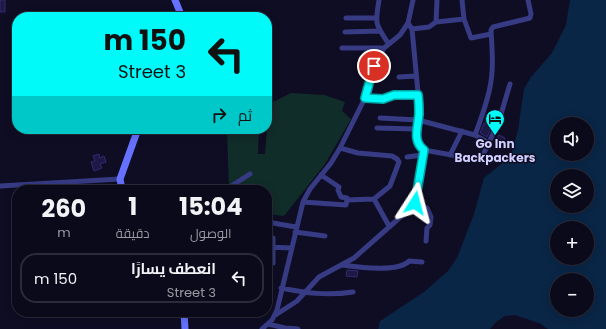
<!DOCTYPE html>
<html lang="ar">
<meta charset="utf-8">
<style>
:root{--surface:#0b0a1a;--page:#191827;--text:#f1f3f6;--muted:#9a9aa2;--line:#2b2b39}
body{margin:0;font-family:Poppins,Cairo,sans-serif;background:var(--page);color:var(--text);direction:rtl;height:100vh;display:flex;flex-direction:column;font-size:15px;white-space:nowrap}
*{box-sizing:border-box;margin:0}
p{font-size:13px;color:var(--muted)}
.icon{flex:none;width:22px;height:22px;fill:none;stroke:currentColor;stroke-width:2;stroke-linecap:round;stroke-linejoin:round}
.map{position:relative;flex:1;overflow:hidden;direction:ltr}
.sheet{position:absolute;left:12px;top:185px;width:260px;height:132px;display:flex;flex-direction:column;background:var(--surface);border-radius:16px;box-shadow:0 2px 10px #0003,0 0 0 1px var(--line);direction:rtl}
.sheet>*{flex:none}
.banner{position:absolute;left:12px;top:12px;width:260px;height:122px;border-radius:16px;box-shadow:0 2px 10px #0003,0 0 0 1px var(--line);direction:rtl;background:#00fafa;color:#111;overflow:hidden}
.tools{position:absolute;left:550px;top:117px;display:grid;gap:8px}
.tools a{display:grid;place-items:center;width:44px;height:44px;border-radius:50%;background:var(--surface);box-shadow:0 2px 10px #0003,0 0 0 1px var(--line);font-size:20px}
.pin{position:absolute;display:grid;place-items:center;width:34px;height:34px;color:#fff;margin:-17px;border:2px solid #fff;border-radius:50%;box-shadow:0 1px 4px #0007}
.me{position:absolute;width:44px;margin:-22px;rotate:9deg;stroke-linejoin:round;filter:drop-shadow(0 0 3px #0008)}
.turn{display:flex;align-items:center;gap:14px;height:84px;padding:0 20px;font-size:18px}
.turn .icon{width:52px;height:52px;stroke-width:2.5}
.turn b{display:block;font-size:28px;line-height:34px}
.then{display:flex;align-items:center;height:38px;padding:0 20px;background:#0003;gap:8px;font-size:15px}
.eta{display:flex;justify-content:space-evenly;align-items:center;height:68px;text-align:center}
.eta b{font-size:24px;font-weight:700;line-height:28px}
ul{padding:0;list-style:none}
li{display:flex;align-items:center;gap:12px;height:50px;margin:0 8px 6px;padding:0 12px;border:2px solid var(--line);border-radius:16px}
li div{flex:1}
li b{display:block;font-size:15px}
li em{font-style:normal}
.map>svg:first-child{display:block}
</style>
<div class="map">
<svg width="606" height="329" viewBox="0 0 606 329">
<rect width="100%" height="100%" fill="#0f0d23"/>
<path fill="#102d29" d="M291 93 324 95 345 102 342 111 351 119 325 164 284 216 267 214V190H229L227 129H259L258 154H265L269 104Z"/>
<path fill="#0a2646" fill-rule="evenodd" d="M570 0H606V329H548L539 323 515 315 505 316 496 322 490 329H378L380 321 424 292 448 271 457 258 474 214 484 178 511 156 518 130 524 89 531 77 552 53 566 25ZM557 124H587V154H557ZM557 176H587V206H557ZM557 228H587V258H557ZM557 280H587V310H557Z"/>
<path fill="#1d1845" stroke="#312972" d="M0 0H5V12H0Z
M484 123 492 127 487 137 480 133Z
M499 135 505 138 502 146 495 142Z
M99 154 100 158 104 156 106 162 100 164 102 168 94 171 91 162 95 161 93 156Z
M347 270 358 271 357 277 346 276Z"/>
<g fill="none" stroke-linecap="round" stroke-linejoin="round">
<path stroke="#363b84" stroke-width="5" d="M379 0C375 24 375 23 388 43
M462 0 464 19 471 38 491 34
M346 18H376
M436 22 437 0
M408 23 412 29 419 103 416 137 419 146 424 150 474 159 482 157 499 121 510 84
M412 29 429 27 436 22 464 19
M345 32 380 31
M342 48H384
M399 77 416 76
M365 98 383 99 394 95H418
M380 118 418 120 475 135
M377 128 416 129
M489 143 475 135C481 119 487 103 490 87 494 68 492 49 491 30L493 27 530 18 531 14 528 0
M340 148 358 153 392 156 397 159 399 162 390 186 374 199 389 226
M450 155 462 131
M407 157 422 155
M321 175 339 187 338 190 341 197 347 198V200L374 199
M0 186 120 179
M225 190 250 174
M303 202 346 205 347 200
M413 206H419L427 208 431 217 430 225 427 228 426 241
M267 222 296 227
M295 232 325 236
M267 247 292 248
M273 263V238
M342 265C357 267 398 273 409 261L422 262
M281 288C306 293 327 296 353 292
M274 316 297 301 319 277 354 258 413 206 416 198 424 150
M268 324 285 328 298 329
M262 329 272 320 277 310 303 202 310 189 331 163 340 148 365 98 374 66 384 48 400 35 408 23 413 0"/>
<path stroke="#6672ff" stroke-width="7" d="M175 0 182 17
M122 190 120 179 138 129
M184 312 185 329"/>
</g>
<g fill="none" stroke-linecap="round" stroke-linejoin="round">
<defs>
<path id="route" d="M374 66 365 98 383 99 394 95H418C419 102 419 108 419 114 418 127 412 141 424 150L415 203"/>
</defs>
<use href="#route" stroke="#00a2a2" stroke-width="10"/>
<use href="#route" stroke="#00fafa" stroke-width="7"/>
</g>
<defs>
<symbol id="hotel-pin" viewBox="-11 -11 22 30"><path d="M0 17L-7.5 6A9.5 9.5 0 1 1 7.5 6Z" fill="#00fafa" stroke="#0f0d23"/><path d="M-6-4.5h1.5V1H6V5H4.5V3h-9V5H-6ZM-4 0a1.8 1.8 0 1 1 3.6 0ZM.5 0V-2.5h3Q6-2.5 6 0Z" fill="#111"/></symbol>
</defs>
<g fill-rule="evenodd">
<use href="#hotel-pin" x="484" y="108" width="22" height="30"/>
</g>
<g text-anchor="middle" stroke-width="3" stroke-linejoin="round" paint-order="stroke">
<g font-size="12" font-weight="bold" fill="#d0cfff" stroke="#0f0d23">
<text x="495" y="148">Go Inn<tspan x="495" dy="14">Backpackers</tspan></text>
</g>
</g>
</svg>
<div class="tools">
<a><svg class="icon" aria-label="sound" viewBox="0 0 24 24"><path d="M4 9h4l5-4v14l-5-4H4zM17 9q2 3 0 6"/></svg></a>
<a><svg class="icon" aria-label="layers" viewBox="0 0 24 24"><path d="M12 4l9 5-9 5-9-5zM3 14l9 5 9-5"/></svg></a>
<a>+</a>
<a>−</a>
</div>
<div class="pin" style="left:374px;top:66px;background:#d93025"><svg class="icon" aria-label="arrive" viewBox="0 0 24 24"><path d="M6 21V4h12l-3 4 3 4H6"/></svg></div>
<svg class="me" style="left:415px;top:203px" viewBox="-20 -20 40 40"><path d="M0-17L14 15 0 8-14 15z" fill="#00fafa" stroke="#fff" stroke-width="4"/></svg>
<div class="banner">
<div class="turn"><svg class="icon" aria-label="left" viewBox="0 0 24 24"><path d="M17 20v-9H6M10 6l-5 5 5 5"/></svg><div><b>150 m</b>Street 3</div></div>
<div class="then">ثم<svg class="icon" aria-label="right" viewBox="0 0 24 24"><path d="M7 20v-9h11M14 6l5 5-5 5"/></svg></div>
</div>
<section class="sheet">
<div class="eta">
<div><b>15:04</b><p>الوصول</p></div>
<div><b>1</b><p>دقيقة</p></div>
<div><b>260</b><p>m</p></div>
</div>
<ul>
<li><svg class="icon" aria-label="left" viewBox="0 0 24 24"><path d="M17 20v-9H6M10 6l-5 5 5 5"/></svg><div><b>انعطف يسارًا</b><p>Street 3</p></div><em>150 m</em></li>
</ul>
</section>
</div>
